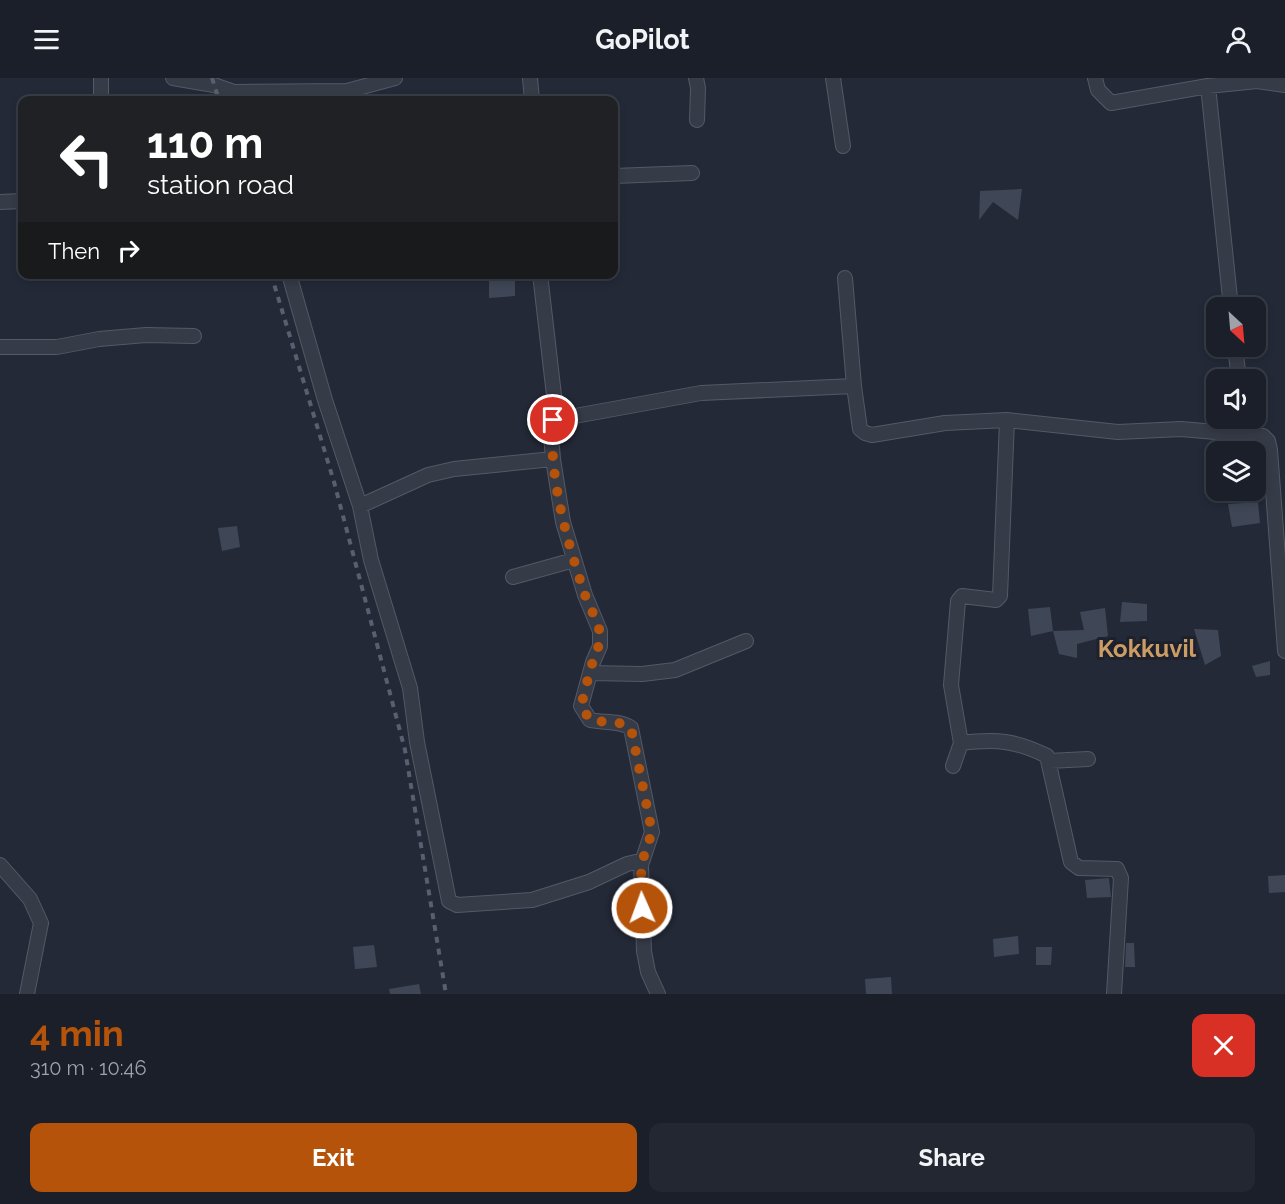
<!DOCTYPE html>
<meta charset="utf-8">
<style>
:root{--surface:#1a1f29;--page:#232731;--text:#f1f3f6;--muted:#9fa2a8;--line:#383d46;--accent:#b45309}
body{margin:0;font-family:Raleway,sans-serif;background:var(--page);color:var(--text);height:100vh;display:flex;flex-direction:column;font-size:22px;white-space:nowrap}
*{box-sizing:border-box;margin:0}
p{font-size:20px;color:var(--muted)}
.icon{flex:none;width:33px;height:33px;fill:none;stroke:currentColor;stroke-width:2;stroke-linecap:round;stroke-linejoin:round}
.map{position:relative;height:916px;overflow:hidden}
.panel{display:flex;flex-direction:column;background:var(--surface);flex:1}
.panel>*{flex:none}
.banner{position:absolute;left:18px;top:18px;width:600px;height:183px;border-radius:12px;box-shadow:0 3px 9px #0003,0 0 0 2px var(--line);background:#202124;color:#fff;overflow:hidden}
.needle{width:39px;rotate:154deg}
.buttons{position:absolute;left:1206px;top:219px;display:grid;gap:12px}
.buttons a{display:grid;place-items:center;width:60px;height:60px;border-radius:12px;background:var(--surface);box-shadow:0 3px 9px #0003,0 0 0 2px var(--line);font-size:30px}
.pin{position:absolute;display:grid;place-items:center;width:51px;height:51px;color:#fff;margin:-26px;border:3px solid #fff;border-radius:50%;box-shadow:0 2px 6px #0007}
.me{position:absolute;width:66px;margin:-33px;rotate:358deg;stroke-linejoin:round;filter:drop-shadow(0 0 4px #0008)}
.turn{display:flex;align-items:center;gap:21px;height:126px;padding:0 30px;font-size:27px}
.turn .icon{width:78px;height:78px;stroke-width:2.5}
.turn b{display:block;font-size:42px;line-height:51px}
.then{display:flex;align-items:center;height:57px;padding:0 30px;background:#0003;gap:12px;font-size:22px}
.round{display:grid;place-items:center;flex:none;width:63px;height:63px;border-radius:12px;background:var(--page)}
.headline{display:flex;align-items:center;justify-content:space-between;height:102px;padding:0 30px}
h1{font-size:36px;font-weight:700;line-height:45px;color:var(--accent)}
.cta{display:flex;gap:12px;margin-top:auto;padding:12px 30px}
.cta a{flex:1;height:69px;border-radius:12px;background:var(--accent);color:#fff;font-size:24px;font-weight:700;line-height:69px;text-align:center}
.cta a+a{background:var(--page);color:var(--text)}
header{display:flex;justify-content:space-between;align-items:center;height:78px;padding:0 30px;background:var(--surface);font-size:27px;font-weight:700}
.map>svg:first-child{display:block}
</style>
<header><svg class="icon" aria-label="menu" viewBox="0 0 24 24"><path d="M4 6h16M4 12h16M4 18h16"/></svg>GoPilot<svg class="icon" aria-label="person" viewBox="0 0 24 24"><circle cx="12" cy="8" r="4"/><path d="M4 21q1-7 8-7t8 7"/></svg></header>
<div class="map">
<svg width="1285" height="916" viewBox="0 0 1285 916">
<rect width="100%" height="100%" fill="#232937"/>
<path fill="#3f4757" d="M1022 111 1018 142 993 124 979 142 980 113Z
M489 197H515V218L489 220Z
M1258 424 1260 445 1232 449 1228 426Z
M237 448 240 469 222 473 218 450Z
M1122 524 1147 526V543L1120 544Z
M1050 529 1053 553 1031 558 1028 531Z
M1105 530 1108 558 1077 566V580L1059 576 1053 553 1084 552 1080 534Z
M1194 551 1218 552 1221 578 1205 587Z
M1270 583V597L1256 599 1252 588Z
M1285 797V814L1269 815 1268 798Z
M1109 800 1111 819 1087 820 1085 802Z
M1018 858 1019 876 994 879 993 861Z
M1126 865H1134L1135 889H1125Z
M374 867 377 889 355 891 353 869Z
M1036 869H1052L1051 887H1036Z
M891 899 892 916H866L865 901Z
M419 906 421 916H390L389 911Z"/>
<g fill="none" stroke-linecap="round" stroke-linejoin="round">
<defs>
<path id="minor" d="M173 0 214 7 234 14 347 13 395 0
M530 0 532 22
M696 0 698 10 697 42
M833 0 843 68
M1095 0 1098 12 1111 25 1208 8 1257 3 1285 7
M1208 8 1231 230
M101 22V0
M614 98 692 95
M0 124 22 123
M289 196 325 322 360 428 371 482 410 610 417 664 449 823 457 827 532 822 589 804 627 786 640 783 641 787
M540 196 555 326 551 357 553 381 563 444 585 517 600 553V568L593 584 581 628 590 642C603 645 620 642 631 650L652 754 641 787 644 873 648 894 658 916
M845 200 854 308
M1235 268 1239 302
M0 269H57L99 261 146 257 194 258
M1243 340 1244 356
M553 342 701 315 854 308 860 351 865 355 872 357 945 345 1007 342 1118 354 1181 351 1263 358 1268 363 1270 372 1285 573
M360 428 428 397 454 391 553 381
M513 499 574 482
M590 595 642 596 675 592 746 563
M961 665C996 661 1015 662 1047 678L1071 784 1079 790 1117 791 1121 800 1114 916
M1049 683 1088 681
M953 688 961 665 951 607 958 523 962 518 996 522 1000 518 1007 342
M0 787 30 821 41 845 27 916"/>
</defs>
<use href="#minor" stroke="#545966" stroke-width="16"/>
<use href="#minor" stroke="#363b48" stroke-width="14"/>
<path stroke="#585f6f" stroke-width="4" stroke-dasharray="6 6" stroke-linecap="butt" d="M212 0 219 22
M271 196 334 404 405 672 446 916"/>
</g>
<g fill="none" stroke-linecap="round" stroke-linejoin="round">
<path stroke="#b45309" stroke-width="10" stroke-dasharray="0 18" d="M553 342C548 396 567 463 584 514 588 528 599 543 600 557 600 568 596 574 593 583 588 598 585 614 581 628L590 642C603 645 620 642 631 650L652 754 641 787 642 830"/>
</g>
<g text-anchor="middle" stroke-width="6" stroke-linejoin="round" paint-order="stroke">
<g font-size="24" font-weight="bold" fill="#cb9d65" stroke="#1c212d">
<text x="1147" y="579">Kokkuvil</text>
</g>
</g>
</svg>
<div class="buttons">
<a><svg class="needle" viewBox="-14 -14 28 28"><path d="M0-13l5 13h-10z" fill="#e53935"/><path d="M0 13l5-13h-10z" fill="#9fa2a8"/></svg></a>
<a><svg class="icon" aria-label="sound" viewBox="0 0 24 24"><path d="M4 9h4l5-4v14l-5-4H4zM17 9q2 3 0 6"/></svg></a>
<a><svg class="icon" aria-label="layers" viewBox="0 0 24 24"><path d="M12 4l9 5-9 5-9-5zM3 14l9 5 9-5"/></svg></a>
</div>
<div class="pin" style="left:553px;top:342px;background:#d93025"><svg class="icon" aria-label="arrive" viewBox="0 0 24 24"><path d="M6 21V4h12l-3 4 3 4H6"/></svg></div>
<svg class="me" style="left:642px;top:830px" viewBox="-20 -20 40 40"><circle r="17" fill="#b45309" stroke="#fff" stroke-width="3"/><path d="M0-11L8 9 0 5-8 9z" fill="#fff"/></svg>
<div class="banner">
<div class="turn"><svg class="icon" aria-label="left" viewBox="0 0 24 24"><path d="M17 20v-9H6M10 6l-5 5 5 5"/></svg><div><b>110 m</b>station road</div></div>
<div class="then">Then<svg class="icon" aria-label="right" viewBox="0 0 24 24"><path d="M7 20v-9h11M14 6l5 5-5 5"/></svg></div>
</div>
</div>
<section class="panel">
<div class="headline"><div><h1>4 min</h1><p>310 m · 10:46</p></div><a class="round" style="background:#d93025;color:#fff"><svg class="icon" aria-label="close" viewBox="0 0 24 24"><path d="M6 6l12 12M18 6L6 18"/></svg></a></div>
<div class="cta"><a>Exit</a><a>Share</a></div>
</section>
